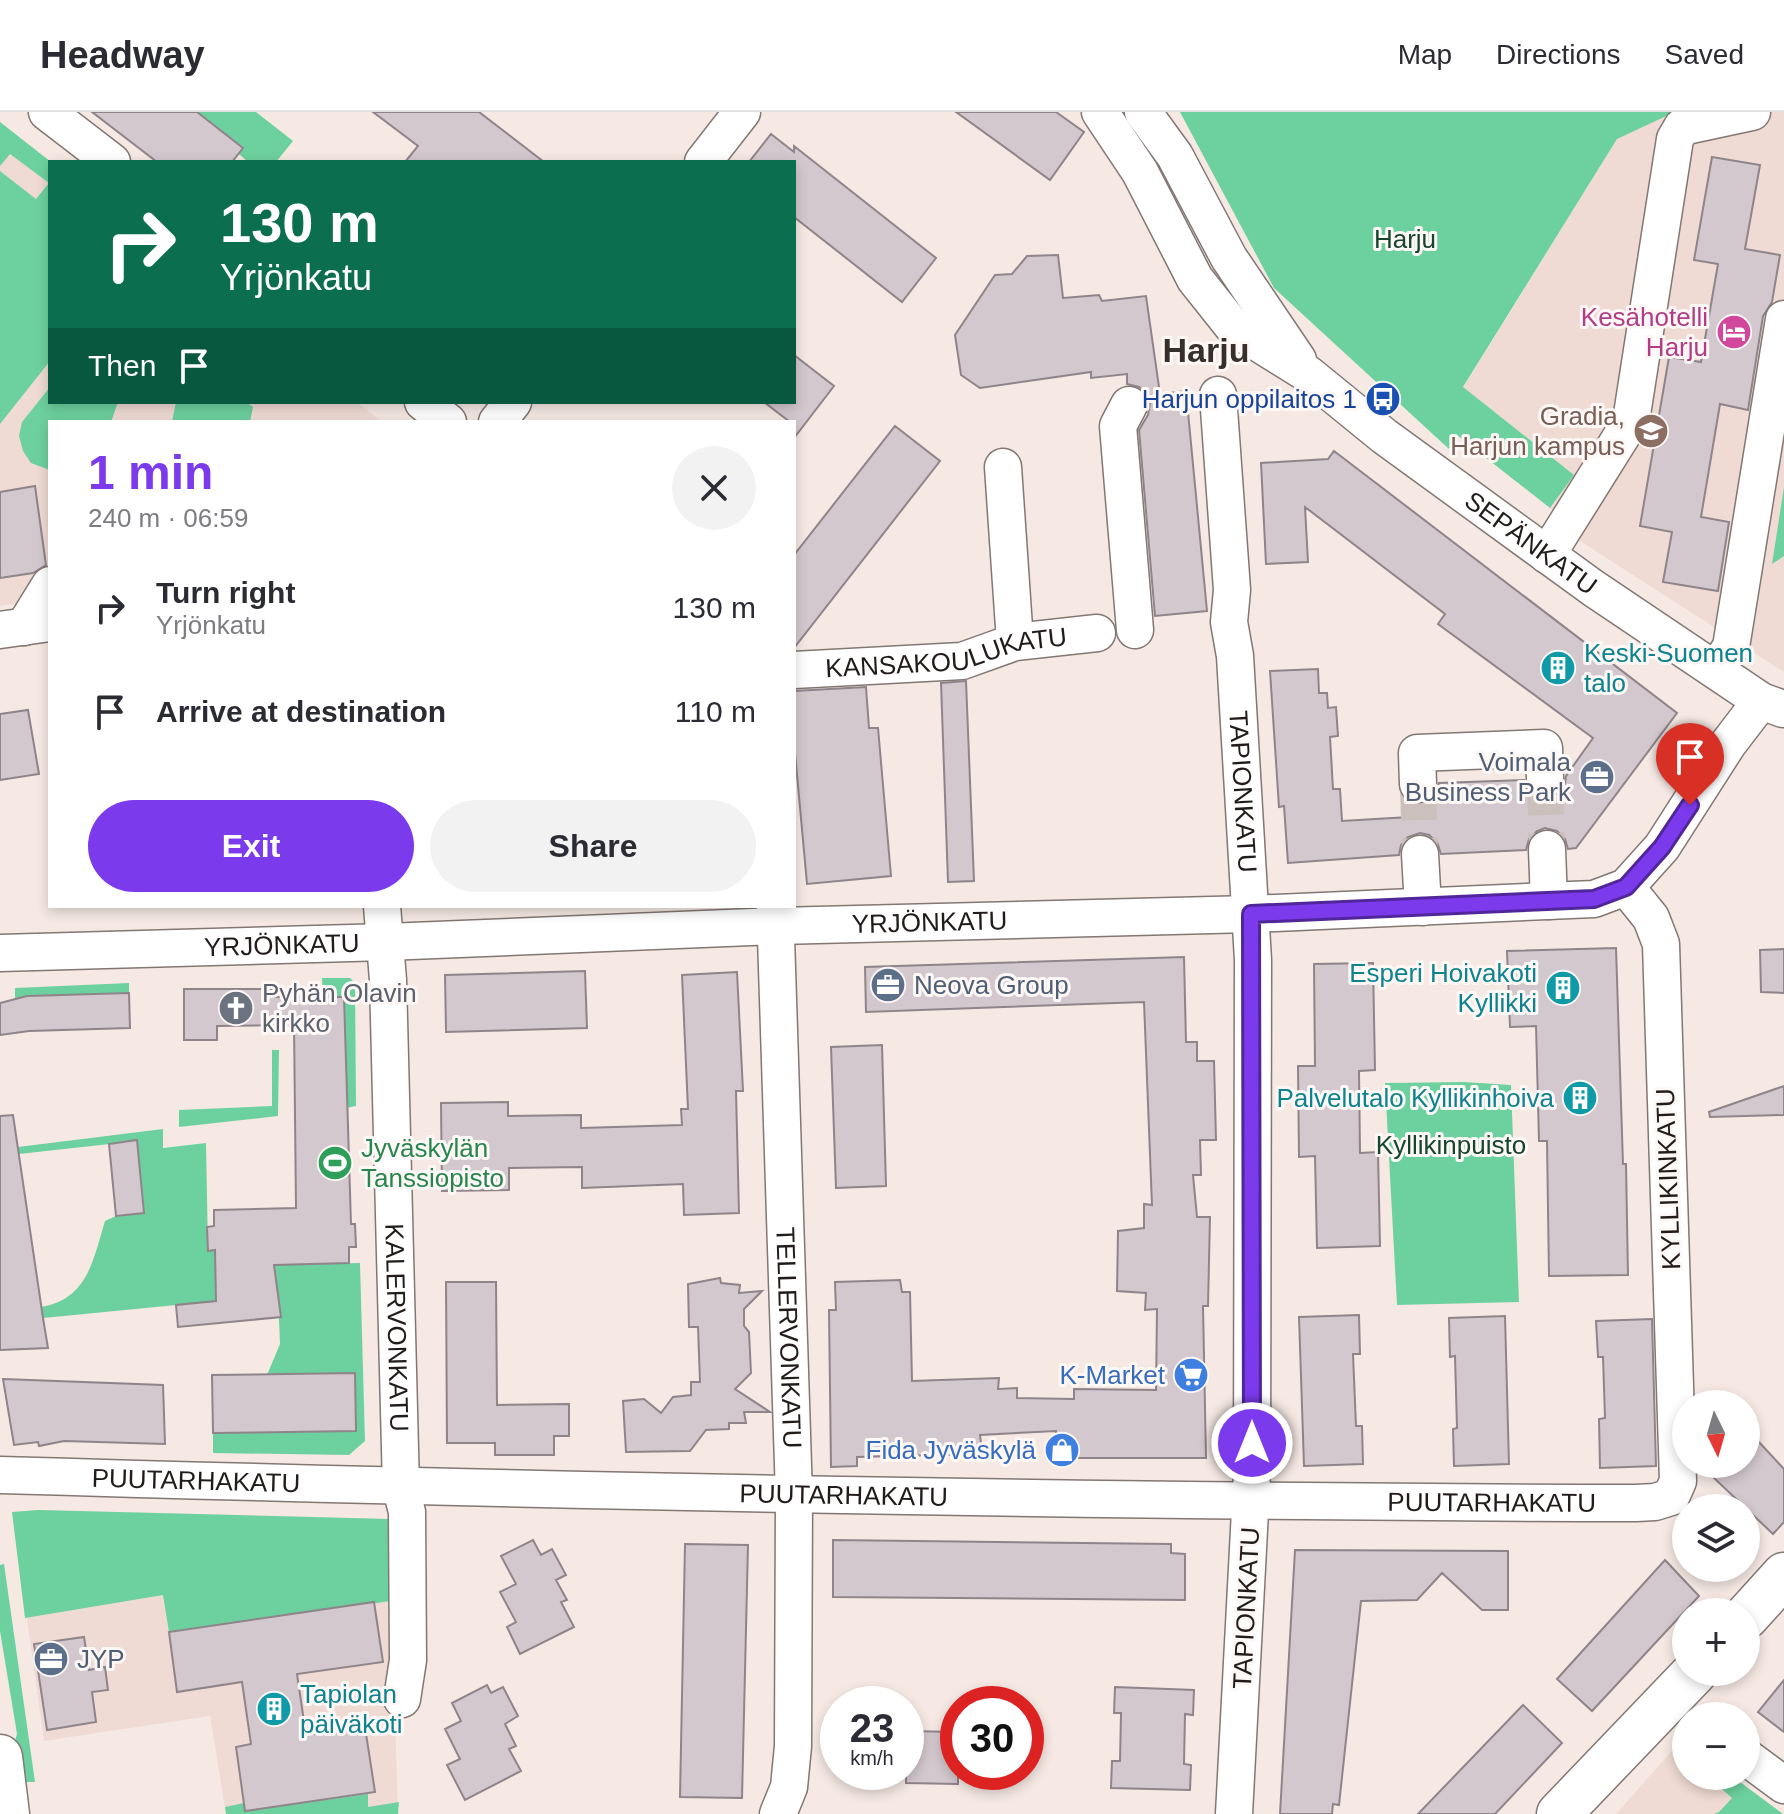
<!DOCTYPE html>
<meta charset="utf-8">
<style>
:root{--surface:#fff;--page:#f2f2f3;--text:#2b2b33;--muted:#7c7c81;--line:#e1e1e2;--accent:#7c3aed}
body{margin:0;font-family:Helvetica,sans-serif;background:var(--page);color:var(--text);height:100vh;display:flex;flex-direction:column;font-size:30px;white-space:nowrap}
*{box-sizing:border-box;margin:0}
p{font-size:26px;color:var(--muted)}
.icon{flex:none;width:44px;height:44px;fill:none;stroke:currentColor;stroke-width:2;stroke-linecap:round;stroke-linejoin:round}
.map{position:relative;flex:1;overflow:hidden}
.drawer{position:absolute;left:48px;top:308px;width:748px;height:488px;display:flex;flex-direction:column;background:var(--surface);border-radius:0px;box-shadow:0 4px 12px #0003}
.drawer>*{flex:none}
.hud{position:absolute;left:48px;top:48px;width:748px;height:244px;border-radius:0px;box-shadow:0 4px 12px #0003;background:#0b6e4f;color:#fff;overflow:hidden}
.needle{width:52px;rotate:175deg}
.tools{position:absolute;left:1672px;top:1278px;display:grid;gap:16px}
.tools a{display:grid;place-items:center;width:88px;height:88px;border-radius:50%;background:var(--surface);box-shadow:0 4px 12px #0003;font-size:40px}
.speed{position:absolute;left:820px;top:1574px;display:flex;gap:16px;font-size:40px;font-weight:700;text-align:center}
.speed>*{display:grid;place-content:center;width:104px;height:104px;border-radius:50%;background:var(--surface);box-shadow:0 4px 12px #0003;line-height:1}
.speed small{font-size:20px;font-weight:400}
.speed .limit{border:12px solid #d22;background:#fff;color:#111}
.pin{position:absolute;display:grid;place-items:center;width:68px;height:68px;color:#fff;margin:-82px -34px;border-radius:50% 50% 50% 0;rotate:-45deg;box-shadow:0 0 8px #0007}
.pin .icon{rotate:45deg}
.me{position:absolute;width:88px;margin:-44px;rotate:0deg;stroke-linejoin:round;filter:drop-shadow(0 0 6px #0008)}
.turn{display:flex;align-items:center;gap:28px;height:168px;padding:0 40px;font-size:36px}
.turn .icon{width:104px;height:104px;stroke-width:2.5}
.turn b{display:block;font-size:56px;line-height:68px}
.then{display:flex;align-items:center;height:76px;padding:0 40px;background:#0003;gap:16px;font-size:30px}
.round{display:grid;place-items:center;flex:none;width:84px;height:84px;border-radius:42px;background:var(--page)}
.summary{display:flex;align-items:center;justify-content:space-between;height:136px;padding:0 40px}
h1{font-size:48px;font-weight:600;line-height:60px;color:var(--accent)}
.cta{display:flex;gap:16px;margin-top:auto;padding:16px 40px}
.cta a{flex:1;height:92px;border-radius:48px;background:var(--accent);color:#fff;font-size:32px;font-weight:600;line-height:92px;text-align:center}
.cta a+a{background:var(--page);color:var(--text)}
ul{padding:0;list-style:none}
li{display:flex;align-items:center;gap:24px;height:104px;padding:0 40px}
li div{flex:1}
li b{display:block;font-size:30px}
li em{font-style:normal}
header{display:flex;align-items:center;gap:48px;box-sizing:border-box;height:112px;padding:0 40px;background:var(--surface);border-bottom:2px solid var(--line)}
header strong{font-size:38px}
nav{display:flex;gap:44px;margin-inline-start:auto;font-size:28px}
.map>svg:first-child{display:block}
</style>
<header>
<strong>Headway</strong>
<nav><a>Map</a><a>Directions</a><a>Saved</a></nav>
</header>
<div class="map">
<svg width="1784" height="1702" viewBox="0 0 1784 1702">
<rect width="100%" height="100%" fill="#f6e9e4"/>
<path fill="#efdbd3" d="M1675 0H1784V560L1580 429 1550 396 1574 363 1463 276 1617 27Z
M0 10 51 50 50 290H357L382 310H50V487L0 494Z
M38 1398 389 1407 398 1702H226L210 1604 44 1629 12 1400Z
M1678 1632 1686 1634V1664H1732L1783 1702H1616Z"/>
<path fill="#6dd19f" d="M197 0H256L293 29 276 50H248L239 42 243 35Z
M1180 0H1675L1617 27 1463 275 1574 363 1550 396 1457 323 1449 337 1274 176Z
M0 10 51 50 50 249 0 312V59L36 87 49 71 10 42 0 54Z
M50 275V290H118L111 310H50V358L31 351 23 339 19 324 22 310Z
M176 290H246L253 295 250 310H172Z
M1784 375V444L1772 452Z
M322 866H350L355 871 356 994 346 996 344 886 323 885Z
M129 871V881L27 884 15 887V876Z
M272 938H279L278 1004 179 1015V998L272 994Z
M1464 970 1511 973 1519 1190 1397 1193 1385 971Z
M163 1017V1036L206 1031 208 1138H215L216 1154 360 1151 365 1329 349 1343 213 1341V1321L356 1318 267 1263 280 1232 278 1183 43 1206 41 1195C88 1187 93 1148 105 1109L116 1104 144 1101 137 1029 19 1042 18 1035Z
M38 1398 389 1407 391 1489 169 1520 163 1483 25 1506 12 1400Z
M4 1452 35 1670H26C16 1653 11 1641 17 1622L0 1519V1453Z
M1707 1664H1732L1783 1702H1714L1719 1700 1732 1686Z
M368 1682V1695L399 1690 398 1702H226L225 1695 244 1691 246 1699Z"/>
<path fill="#d3c8ce" stroke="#8f848a" stroke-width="2" d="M92 0H197L243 36 232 50H157Z
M373 0H479L544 50H405L418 34Z
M956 0H1056L1084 20 1050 68Z
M771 22 794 40V34L936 146 902 190 794 105V50H749Z
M1712 45 1760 53 1745 137 1780 143 1772 190 1763 204 1748 298 1720 292 1701 405 1729 410 1718 479 1663 470 1672 420 1640 414 1669 245 1701 250 1718 152 1694 148Z
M1058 143 1063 186 1099 183 1102 189 1146 184 1160 282 1186 279 1207 499 1155 504 1139 318 1148 303 1150 291 1146 281 1139 275 1127 272V262L1091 266V260L980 276 961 263 955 223 995 163 1012 162 1027 144Z
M794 243 834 274 794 326V310H790L764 290H794Z
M895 314 940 349 794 536V443Z
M1334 339 1677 601 1576 736 1568 737 1565 727 1557 719 1545 716 1537 719 1529 727 1526 738 1441 742 1437 730 1429 723 1420 721 1408 725 1401 733 1399 743 1288 751 1284 694 1279 695 1270 559 1318 557 1319 581H1327L1328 596 1336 595 1338 624 1330 625 1333 677H1340L1342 709 1409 705V691L1419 693 1430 689 1437 681 1439 671 1524 668 1527 677 1534 685 1545 688 1555 685 1564 676 1566 664 1593 626 1438 512 1445 502 1305 395 1308 450 1266 452 1261 351 1328 347Z
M35 374 46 453 33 461 0 466V380Z
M966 569 974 769 948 770 941 571Z
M866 575 869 616H878L891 764 807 772 794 630V579Z
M28 598 39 662 0 668V602Z
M1616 836 1623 1052H1626L1628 1163 1549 1164 1547 1029H1539L1536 914 1510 915 1507 839Z
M1784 837V881L1761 880 1760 838Z
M1184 845 1186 930H1197V949H1214L1216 1028H1200L1201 1063H1193L1197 1105H1210L1208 1194H1203L1206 1346H1056V1319L980 1323 982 1339 977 1338V1342L857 1345V1354L831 1355 829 1198H836L835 1170 900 1168 902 1180H910L912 1269 999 1266 998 1277 1017 1276V1286L1074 1287V1277L1156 1278 1157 1197 1145 1198 1146 1181 1117 1179 1118 1119 1144 1116V1092L1152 1093 1144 890 866 900 865 855Z
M1373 851 1375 958 1359 959 1360 1041 1378 1040 1380 1134 1317 1136 1315 1044 1299 1045 1298 954H1315L1314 852Z
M585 859 587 916 446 920 445 863Z
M737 860 743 979H736L739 1101 684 1103 683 1072 582 1076V1055L509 1056V1078L442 1079 441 991 508 990V1004L581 1003V1016L682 1013 681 997H688L682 863Z
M184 877H273V885H344L351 1112H355L356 1135H349V1151L274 1153 281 1205 178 1215 176 1193 216 1189 215 1138 208 1139 207 1115 214 1114V1098L296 1096 294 913 217 914V928H184Z
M129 881 130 916 29 919 0 923V891L27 884Z
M882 933 886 1074 836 1076 831 935Z
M1784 974V1003L1710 1005 1709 1000Z
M13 1003 43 1206 48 1236 0 1238V1004Z
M137 1028 144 1101 116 1104 109 1032Z
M720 1166 721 1171 740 1173 739 1181 762 1179 744 1197V1214L749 1220 751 1261 735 1277 770 1300H744L746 1311H729V1317L706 1318 690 1339 626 1340 623 1289 644 1287 661 1301 673 1285 691 1283V1270H700L698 1215H689L688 1172Z
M446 1170H496L497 1293 569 1292V1324H554V1343H495V1331H447Z
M1359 1203 1360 1242H1353L1356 1314H1362L1363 1352 1304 1354 1299 1205Z
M1505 1204 1509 1352 1454 1354 1453 1317 1457 1316 1455 1244 1450 1245 1449 1206Z
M1652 1207 1656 1354 1600 1356 1599 1307 1605 1306 1603 1245H1598L1596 1209Z
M355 1261 356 1319 213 1321 212 1263Z
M3 1267 163 1273 165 1332 64 1329 39 1334 38 1330 14 1333Z
M1746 1316 1784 1357V1410L1773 1422 1714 1366 1728 1352H1746Z
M533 1428 541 1443 552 1437 566 1463 556 1468 567 1488 561 1490 574 1515 520 1542 507 1515 516 1510 500 1480 516 1472 501 1444Z
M833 1428 1171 1432V1441L1185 1442V1488L833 1485Z
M685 1432 748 1433 742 1686 680 1685Z
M1295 1438 1508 1439V1498H1482L1442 1461 1417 1488 1361 1489 1339 1693 1333 1692 1332 1702H1280Z
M1665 1448 1699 1484 1592 1599 1557 1567Z
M374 1490 383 1550 297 1562 306 1623 365 1615 375 1680 245 1699 236 1635 251 1632 242 1570 177 1580 169 1520Z
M84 1525 89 1558 105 1555 108 1578 92 1580 96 1610 47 1618 34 1532Z
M1784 1568V1620L1758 1600Z
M487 1573 491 1581 503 1575 518 1604 505 1612 516 1634 509 1637 521 1659 465 1688 447 1653 460 1647 445 1617 461 1609 452 1591Z
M1115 1575 1194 1578 1193 1603 1185 1602 1184 1652 1191 1653 1190 1678 1111 1676 1112 1649H1120L1121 1601H1114Z
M1523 1593 1562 1631 1495 1702H1418Z
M906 1619 958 1620V1672L906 1671Z"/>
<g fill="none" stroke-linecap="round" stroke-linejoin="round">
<path stroke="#cbc0bc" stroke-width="36" stroke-dasharray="36 18" stroke-linecap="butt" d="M1545 667 1547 737
M1418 672 1420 742"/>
<defs>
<g id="minor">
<path d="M47 0 112 50"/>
<path id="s1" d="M1100 0 1140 60 1195 167 1234 216 1308 262 1384 324 1593 476 1761 589 1783 597"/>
<path d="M1143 0 1175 44 1229 146 1298 248"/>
<path d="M703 50 742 0"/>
<path id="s2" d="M1218 283 1232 478 1229 510 1235 544 1253 848 1252 1361 1234 1702"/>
<path d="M423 290 448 310"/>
<path d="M1129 293 1118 314 1135 518"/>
<path d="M497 310 513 290"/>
<path d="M1003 355 1015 530"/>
<path d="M1547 443 1631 309 1675 27 1682 15 1752 0"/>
<path d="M24 515 50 473"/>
<path d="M0 518 50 511"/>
<path id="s3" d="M794 558 962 549 1015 530 1097 521"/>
<path d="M1716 558 1731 535 1784 207"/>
<path d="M1418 672 1417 641 1544 636 1545 667"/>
<path d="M1547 737 1549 789"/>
<path d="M1420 742 1423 795"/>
<path id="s4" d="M382 794 388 868 401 1376 407 1400 408 1548 402 1587"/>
<path id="s5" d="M775 794 794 1384 793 1634 789 1675 778 1702"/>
<path id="s6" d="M0 841 386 830 777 814 1251 802 1594 787 1626 775 1662 735 1728 632 1761 589"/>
<path id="s7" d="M0 1363C545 1379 1090 1390 1636 1391L1655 1390 1671 1385 1678 1369 1661 832 1651 806 1626 775"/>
<path d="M1746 1645 1784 1673"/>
</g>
<path id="major" d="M1746 1505 1784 1463
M0 1645 7 1702
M1559 1702 1695 1560"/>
</defs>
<use href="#minor" stroke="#827773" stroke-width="39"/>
<use href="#major" stroke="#827773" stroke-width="47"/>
<use href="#minor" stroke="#fff" stroke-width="36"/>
<use href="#major" stroke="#fff" stroke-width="44"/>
</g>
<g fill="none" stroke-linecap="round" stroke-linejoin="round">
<defs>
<path id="route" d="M1252 1331 1251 802 1594 787 1626 775 1662 735 1690 693"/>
</defs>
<use href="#route" stroke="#51269a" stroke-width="20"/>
<use href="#route" stroke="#7c3aed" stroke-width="14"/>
</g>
<defs>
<symbol id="hotel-disc" viewBox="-11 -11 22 22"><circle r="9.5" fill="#d1479c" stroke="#fdf8f6"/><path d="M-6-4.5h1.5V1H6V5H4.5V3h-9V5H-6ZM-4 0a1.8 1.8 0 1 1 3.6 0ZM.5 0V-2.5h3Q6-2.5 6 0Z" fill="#fff"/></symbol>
<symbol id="bus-disc" viewBox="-11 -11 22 22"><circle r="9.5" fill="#1a4fb4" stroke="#fdf8f6"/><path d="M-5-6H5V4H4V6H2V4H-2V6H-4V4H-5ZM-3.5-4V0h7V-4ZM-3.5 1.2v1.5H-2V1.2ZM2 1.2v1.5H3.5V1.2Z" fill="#fff"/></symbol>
<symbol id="university-disc" viewBox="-11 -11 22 22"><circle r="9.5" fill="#8d6e63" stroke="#fdf8f6"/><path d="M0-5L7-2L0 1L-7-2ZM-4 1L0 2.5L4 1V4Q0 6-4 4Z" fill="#fff"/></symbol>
<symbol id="building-disc" viewBox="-11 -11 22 22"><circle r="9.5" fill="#0f9aa8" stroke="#fdf8f6"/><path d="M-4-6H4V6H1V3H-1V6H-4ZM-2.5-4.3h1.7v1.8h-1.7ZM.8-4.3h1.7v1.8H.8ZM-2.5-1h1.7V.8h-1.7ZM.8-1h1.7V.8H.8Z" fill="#fff"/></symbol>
<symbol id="office-disc" viewBox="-11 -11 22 22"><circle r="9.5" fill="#5c6f8a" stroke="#fdf8f6"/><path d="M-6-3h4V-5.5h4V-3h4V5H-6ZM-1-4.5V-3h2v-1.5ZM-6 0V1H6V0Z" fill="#fff"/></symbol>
<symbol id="church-disc" viewBox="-11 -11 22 22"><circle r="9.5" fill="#6b7280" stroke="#fdf8f6"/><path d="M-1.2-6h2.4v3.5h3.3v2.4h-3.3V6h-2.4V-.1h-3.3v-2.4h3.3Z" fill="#fff"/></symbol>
<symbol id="stadium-disc" viewBox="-11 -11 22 22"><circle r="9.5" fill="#2e9e5b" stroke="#fdf8f6"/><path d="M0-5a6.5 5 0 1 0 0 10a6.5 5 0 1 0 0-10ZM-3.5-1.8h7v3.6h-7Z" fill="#fff"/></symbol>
<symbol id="supermarket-disc" viewBox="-11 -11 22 22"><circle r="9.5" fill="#3f7fe0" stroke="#fdf8f6"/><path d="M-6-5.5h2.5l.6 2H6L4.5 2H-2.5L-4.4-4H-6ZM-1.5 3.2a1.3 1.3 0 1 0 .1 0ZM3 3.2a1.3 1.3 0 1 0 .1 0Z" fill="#fff"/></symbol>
<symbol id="shop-disc" viewBox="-11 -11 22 22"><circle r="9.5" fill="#3f7fe0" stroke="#fdf8f6"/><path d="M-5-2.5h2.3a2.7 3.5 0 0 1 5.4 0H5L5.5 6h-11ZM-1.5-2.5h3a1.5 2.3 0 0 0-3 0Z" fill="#fff"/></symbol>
</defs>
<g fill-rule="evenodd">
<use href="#hotel-disc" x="1714" y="200" width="40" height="40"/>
<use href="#bus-disc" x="1363" y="267" width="40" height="40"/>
<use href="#university-disc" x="1631" y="299" width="40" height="40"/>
<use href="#building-disc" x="1538" y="536" width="40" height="40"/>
<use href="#office-disc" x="1577" y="645" width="40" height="40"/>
<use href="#office-disc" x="868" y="853" width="40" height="40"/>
<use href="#building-disc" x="1543" y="856" width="40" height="40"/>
<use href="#church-disc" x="216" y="876" width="40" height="40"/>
<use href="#building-disc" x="1560" y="966" width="40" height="40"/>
<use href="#stadium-disc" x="315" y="1031" width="40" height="40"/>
<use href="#supermarket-disc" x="1171" y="1243" width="40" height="40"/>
<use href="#shop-disc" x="1042" y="1318" width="40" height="40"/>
<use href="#office-disc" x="31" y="1527" width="40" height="40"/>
<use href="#building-disc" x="254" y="1577" width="40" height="40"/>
</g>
<g text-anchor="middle" stroke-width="6" stroke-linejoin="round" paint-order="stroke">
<g font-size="26" fill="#16442f" stroke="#fdf8f6">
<text x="1405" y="136">Harju</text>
<text x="1451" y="1042">Kyllikinpuisto</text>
</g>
<g font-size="26" fill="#b23c85" stroke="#fdf8f6" text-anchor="end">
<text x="1708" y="214">Kesähotelli<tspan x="1708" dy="30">Harju</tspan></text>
</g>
<g font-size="26" fill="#164399" stroke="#fdf8f6" text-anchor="end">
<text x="1357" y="296">Harjun oppilaitos 1</text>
</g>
<g font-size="26" fill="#785e54" stroke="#fdf8f6" text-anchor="end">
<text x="1625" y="313">Gradia,<tspan x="1625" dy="30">Harjun kampus</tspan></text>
</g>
<g font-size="26" fill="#211c1a" stroke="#fdf8f6">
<text dy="9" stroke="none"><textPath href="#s1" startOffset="622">SEPÄNKATU</textPath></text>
<text dy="9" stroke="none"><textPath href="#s3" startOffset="154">KANSAKOULUKATU</textPath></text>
<text dy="9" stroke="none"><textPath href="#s2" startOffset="398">TAPIONKATU</textPath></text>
<text dy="9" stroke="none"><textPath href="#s6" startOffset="930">YRJÖNKATU</textPath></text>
<text dy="9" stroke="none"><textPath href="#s6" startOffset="282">YRJÖNKATU</textPath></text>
<text transform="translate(1668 1067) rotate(-92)" y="9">KYLLIKINKATU</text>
<text dy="9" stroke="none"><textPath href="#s4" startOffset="422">KALERVONKATU</textPath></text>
<text dy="9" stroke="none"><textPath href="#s5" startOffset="432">TELLERVONKATU</textPath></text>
<text dy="9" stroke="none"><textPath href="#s7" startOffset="196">PUUTARHAKATU</textPath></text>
<text dy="9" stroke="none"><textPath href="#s7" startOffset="844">PUUTARHAKATU</textPath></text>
<text dy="9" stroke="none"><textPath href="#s7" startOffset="1492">PUUTARHAKATU</textPath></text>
<text transform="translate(1246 1496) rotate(-87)" y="9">TAPIONKATU</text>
</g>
<g font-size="26" fill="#0d838f" stroke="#fdf8f6" text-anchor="start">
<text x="1584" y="550">Keski-Suomen<tspan x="1584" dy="30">talo</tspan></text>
<text x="1537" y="870" text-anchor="end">Esperi Hoivakoti<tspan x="1537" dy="30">Kyllikki</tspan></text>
<text x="1554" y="995" text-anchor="end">Palvelutalo Kyllikinhoiva</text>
<text x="300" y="1591">Tapiolan<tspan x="300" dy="30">päiväkoti</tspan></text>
</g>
<g font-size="26" fill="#4e5e75" stroke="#fdf8f6" text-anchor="start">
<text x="1571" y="659" text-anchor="end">Voimala<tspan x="1571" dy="30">Business Park</tspan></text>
<text x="914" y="882">Neova Group</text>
<text x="77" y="1556">JYP</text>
</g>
<g font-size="26" fill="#5b616d" stroke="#fdf8f6" text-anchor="start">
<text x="262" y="890">Pyhän Olavin<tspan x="262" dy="30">kirkko</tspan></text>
</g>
<g font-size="26" fill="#27864d" stroke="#fdf8f6" text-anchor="start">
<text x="361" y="1045">Jyväskylän<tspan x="361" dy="30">Tanssiopisto</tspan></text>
</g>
<g font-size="26" fill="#366cbe" stroke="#fdf8f6" text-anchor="end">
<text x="1165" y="1272">K-Market</text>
<text x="1036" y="1347">Fida Jyväskylä</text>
</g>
<g font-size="34" font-weight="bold" fill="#382f2b" stroke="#fdf8f6">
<text x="1206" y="250">Harju</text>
</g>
</g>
</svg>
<div class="tools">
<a><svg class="needle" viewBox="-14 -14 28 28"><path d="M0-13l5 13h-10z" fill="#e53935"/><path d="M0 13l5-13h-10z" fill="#7c7c81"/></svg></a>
<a><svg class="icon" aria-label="layers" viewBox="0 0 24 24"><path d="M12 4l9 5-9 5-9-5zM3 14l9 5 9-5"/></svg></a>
<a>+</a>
<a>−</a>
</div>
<div class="speed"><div>23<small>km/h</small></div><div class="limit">30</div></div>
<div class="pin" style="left:1690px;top:693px;background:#d93025"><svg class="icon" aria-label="arrive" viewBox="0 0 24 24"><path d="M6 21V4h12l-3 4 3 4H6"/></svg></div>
<svg class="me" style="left:1252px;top:1331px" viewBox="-20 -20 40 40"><circle r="17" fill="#7c3aed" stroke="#fff" stroke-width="3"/><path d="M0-11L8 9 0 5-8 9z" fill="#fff"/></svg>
<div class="hud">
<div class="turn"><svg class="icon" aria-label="right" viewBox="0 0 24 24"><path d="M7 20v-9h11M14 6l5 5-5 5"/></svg><div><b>130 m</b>Yrjönkatu</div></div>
<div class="then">Then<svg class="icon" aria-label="arrive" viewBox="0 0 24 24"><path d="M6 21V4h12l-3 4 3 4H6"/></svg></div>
</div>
<section class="drawer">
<div class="summary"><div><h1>1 min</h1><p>240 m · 06:59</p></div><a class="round"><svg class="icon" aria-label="close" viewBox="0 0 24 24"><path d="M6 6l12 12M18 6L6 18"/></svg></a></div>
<ul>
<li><svg class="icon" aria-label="right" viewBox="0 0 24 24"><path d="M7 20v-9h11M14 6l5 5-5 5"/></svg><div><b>Turn right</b><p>Yrjönkatu</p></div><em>130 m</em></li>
<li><svg class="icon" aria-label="arrive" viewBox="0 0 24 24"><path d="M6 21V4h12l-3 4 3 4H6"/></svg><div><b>Arrive at destination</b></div><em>110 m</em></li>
</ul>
<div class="cta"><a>Exit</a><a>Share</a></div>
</section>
</div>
